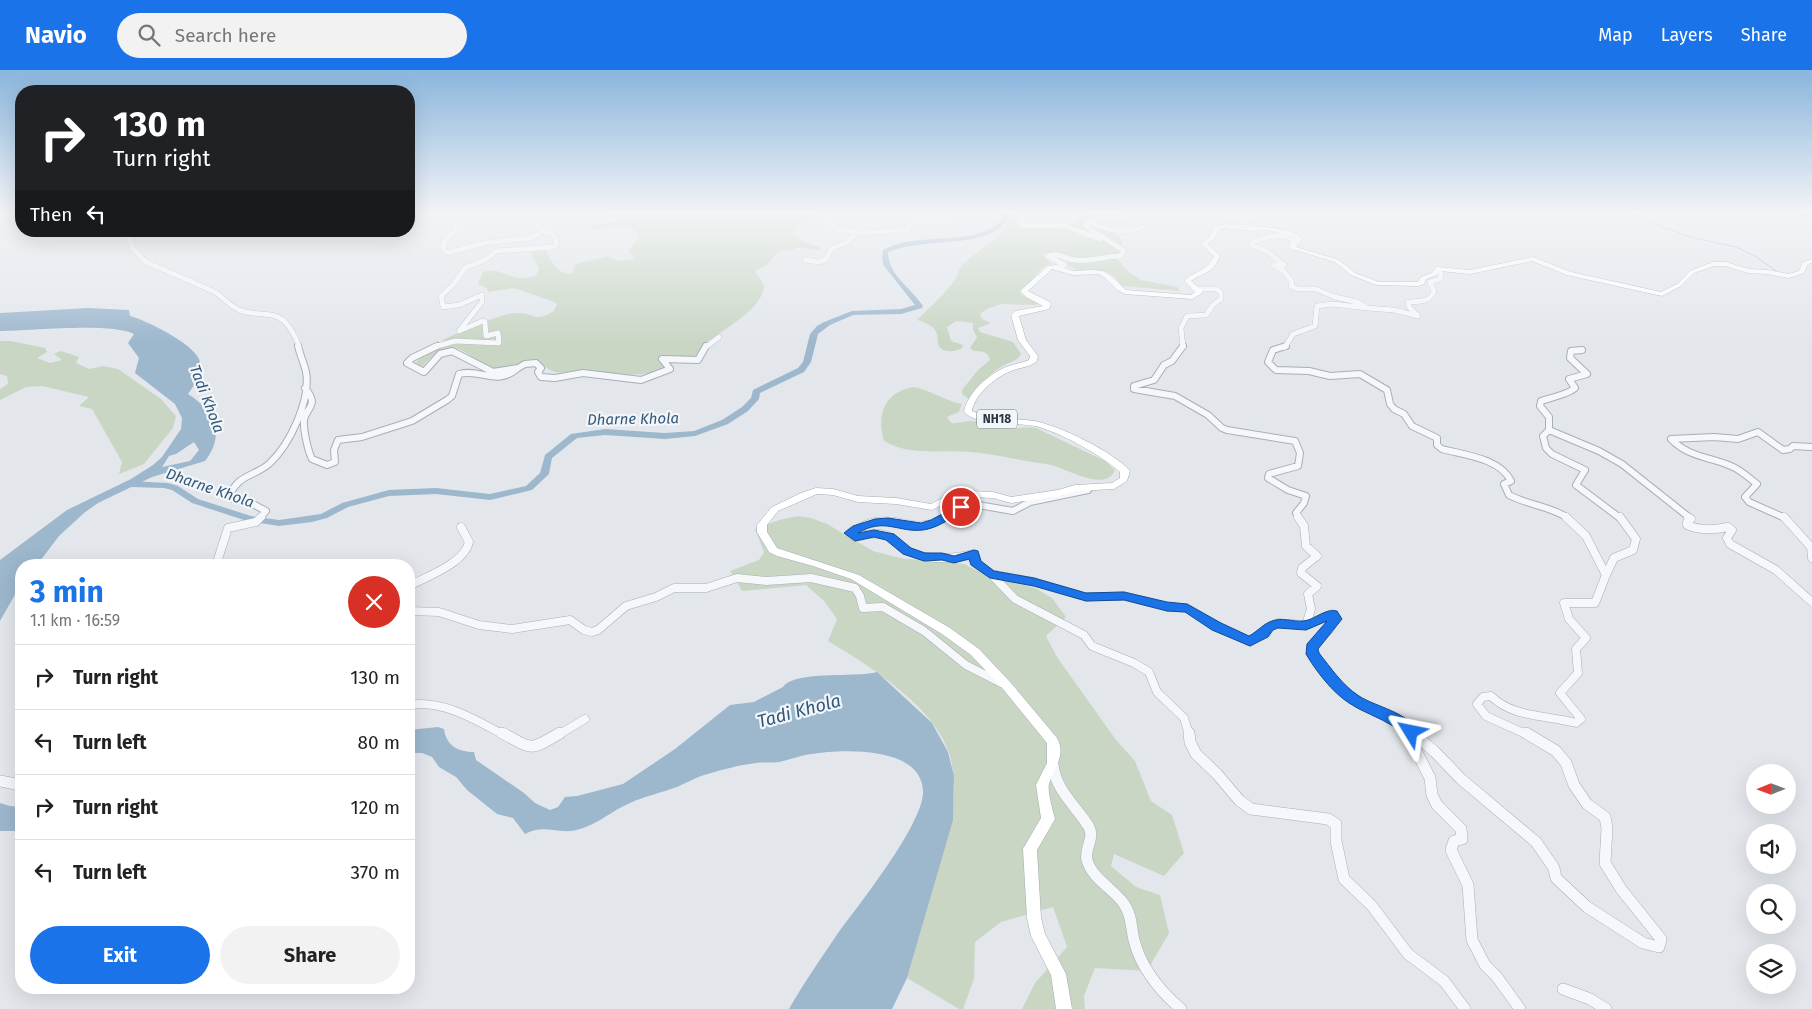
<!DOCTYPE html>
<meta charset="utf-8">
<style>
:root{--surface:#fff;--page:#f2f2f2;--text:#222;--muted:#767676;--line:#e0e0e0;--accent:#1a73e8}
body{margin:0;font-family:"Fira Sans",sans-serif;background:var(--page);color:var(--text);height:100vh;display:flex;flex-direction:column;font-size:19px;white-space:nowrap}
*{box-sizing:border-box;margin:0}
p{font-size:16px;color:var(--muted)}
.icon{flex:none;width:28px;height:28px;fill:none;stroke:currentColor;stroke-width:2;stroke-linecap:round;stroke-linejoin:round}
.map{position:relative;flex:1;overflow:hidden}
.side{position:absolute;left:15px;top:489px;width:400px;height:435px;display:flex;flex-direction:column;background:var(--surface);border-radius:20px;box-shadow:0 5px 20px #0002}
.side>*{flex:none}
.top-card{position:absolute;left:15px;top:15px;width:400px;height:152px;border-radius:20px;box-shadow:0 5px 20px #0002;background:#202124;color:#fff;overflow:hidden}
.needle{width:32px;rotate:269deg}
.fabs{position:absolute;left:1746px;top:694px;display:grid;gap:10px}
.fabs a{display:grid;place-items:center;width:50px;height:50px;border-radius:50%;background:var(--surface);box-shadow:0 5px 20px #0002;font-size:25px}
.pin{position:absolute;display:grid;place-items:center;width:42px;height:42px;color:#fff;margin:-21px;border:2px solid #fff;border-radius:50%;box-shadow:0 1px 5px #0007}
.me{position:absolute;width:55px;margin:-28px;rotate:305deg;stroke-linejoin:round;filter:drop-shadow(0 0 4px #0008)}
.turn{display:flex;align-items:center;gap:18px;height:105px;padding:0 15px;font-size:22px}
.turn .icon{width:65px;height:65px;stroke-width:2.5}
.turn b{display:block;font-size:35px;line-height:42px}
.then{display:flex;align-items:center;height:48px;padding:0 15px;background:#0003;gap:10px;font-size:19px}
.round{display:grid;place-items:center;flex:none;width:52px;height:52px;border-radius:26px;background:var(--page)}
.headline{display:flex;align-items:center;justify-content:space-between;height:85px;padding:0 15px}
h1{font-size:30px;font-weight:700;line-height:38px;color:var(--accent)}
.button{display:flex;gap:10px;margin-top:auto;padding:10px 15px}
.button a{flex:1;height:58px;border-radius:30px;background:var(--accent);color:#fff;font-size:20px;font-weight:700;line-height:58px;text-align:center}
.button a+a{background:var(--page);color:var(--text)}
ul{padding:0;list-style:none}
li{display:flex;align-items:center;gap:15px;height:65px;padding:0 15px;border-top:1px solid var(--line)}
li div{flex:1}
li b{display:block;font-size:19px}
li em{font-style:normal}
header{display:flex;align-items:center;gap:30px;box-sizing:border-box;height:70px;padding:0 25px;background:var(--accent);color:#fff}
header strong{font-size:24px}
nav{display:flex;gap:28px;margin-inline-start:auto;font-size:18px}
.search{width:350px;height:45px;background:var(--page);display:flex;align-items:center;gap:12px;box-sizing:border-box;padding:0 18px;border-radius:28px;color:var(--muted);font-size:19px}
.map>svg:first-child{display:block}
</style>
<header>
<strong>Navio</strong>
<div class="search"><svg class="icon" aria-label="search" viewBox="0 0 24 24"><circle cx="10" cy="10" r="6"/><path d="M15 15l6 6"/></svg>Search here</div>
<nav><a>Map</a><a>Layers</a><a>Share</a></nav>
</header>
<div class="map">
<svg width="1812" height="939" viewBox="0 0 1812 939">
<rect width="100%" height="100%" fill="#e3e7ec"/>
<path fill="#c9d6c4" d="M599 142H814L813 150 799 155 793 161C800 172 810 174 822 178L816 180 799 177 790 181 785 180 777 183 767 195 755 201 764 215C764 239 723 259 706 273 701 277 699 284 693 287 685 290 672 288 662 289V296L664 299C635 310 611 301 581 300 572 300 564 304 555 302 545 300 543 290 532 291 518 292 506 301 491 298 478 295 469 281 455 278 442 276 430 287 423 296L417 297 415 293 420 288 444 275 443 270C460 262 500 243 517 243 535 242 533 254 554 241L557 234 552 231 514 218 488 222 487 218 478 214 483 202C503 195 511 216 537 205L539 198 531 183 532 181 545 180C553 192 556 204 572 204L576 194 608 186 618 191 635 189 629 182 630 178 639 168C633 147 605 162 590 158L593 155 624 151Z
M1008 142 1014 144 1016 153 1021 158 1072 154 1076 153 1079 147 1093 144 1110 147 1086 151 1084 155C1094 155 1116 160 1121 170 1122 172 1121 175 1122 177L1127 181 1117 189 1130 203 1141 210 1177 217 1180 221 1122 216 1115 207 1107 202 1077 201 1066 194V192L1075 188 1059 183H1044L1045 188 1051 193 1041 199 1020 224 1039 233 1035 235 1001 234 987 239 980 244 982 249 991 253 978 258 980 262 1013 272 1021 284C1017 292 1008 292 1001 297 988 305 979 318 970 330L962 324V320L978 300 990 290C988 281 981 281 974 281L970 278 977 267 973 260V253L956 251 947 257 951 271 963 275 962 278C956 282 943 283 939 276 937 272 938 268 937 264 934 255 924 252 917 250 930 237 946 223 956 208 958 205 958 200 961 197 971 183 1017 162 1008 142Z
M0 271H11L45 278 47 282 37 288 50 293 62 290 54 284 61 281 79 287 76 293 89 299 103 296 118 299 161 329 176 346 173 358 144 394 119 404 122 392 92 339 79 336 89 327 42 316 26 317 0 330V319L8 314 7 306 0 304Z
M914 317C931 320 945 331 962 334L959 342 947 347 951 353C958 354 965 351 972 351 985 351 999 355 1012 358 1020 359 1027 356 1036 358L1105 391 1115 400C1105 424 1066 397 1046 394 1021 391 996 384 970 382 941 379 911 387 884 371 876 345 885 321 914 317Z
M798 446 811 448 827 454 873 481 904 489 931 490 964 494 988 506 1035 518 1052 528 1066 547 1046 566 1057 587 1116 670 1135 691 1151 731 1172 745 1184 783 1164 806 1114 784 1111 796 1136 817 1160 825 1169 863 1147 901 1095 898 1084 926 1085 939H1022L1035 913 1067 877 1053 837 1001 852 975 872 974 909 963 939H959L907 908C916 877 925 845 934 813 946 770 963 728 949 683 934 636 868 595 828 571L837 549 824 531 806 515 742 521 730 501 759 490 764 482 755 459 779 450Z"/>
<path fill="#9db7cd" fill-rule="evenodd" d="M88 238 129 240 130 246C146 250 192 273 199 289 204 302 195 314 188 324 214 340 226 365 205 391L152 407 98 433 84 443 59 466 37 495H21V514L0 551V490L67 440 131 409 153 395 162 387 181 359 182 348 175 334 135 303 139 288 128 273 134 264C110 252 30 261 0 261V243ZM194 372 199 380 190 391 162 397 169 386 176 384Z
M877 602 932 653 948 682 954 706 953 750 907 908 892 939H789C803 914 820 890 836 866 857 837 923 755 923 722 923 676 843 679 812 684 800 685 790 690 779 692 771 693 763 692 756 693 739 695 721 700 704 705 695 708 686 713 677 717 661 723 645 726 630 733 613 740 598 754 580 759 560 766 545 753 525 764L513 748 497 744 467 720 456 707 439 697 432 687 422 683H409V660L438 657 444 659C446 676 459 682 474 682L476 690 524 723 535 733 550 740 558 737 565 727 577 726 623 714 675 679 730 635 754 632 783 617C795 600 857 608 877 602Z
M0 733 10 736 21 737V761H0Z"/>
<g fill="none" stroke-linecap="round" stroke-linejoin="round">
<path stroke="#9db7cd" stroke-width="1" d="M1623 142 1690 167 1736 177 1755 186 1776 201
M1794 142 1812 148"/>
<path fill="#9db7cd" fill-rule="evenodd" d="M1001 142H1007L1010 146C1007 150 1004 155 1000 158 972 178 921 168 888 182 888 205 911 218 923 236L922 238 901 244 853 245 830 255 818 264 811 292 804 302 760 323 759 329 748 341 728 354 695 366 665 369 605 365 577 368 552 388 549 404 532 420 490 430 436 424 389 426 348 437 327 448 312 452 279 456 247 451 192 433 172 420 164 418 130 417 125 414 130 411 168 413 178 416 198 429 251 446 279 450 321 444 342 433 389 420 436 418 490 424 526 416 540 403 545 385 571 364 605 359 665 363 694 361 722 350 742 337 751 328 753 320 798 298 803 292 810 264 817 256 824 252 852 241 901 239 915 235 884 196 882 189 883 180C893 175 902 172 913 171 937 167 977 171 996 155 999 153 1002 149 1004 146Z"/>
<defs>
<path id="minor-far3" d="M820 142 830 148 833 159 862 163 906 160 911 152 935 153 946 151 952 142
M1015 142 1019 144 1024 156 1063 155 1100 169
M1241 142 1257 148 1227 143 1243 149 1252 159
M1087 152C1105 159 1124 165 1143 157
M127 161 133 179 146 192 213 221C223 226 229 237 242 241 265 248 279 237 293 263 295 267 298 272 299 277
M805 190 819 192 826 189 832 178 846 173 858 162
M1059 197 1065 195 1048 186C1059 182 1065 189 1075 190 1090 192 1105 186 1120 186L1124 181 1090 159 1086 155 1087 152 1101 148H1124L1154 142
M1367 238 1394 240 1418 246 1409 237 1408 232C1419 231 1430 233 1434 221L1430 212 1440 209 1441 204 1438 199
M434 277 455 271 499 273 498 263 486 266 485 252 483 251 459 261 482 232V225L459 235 443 237 441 226 453 215 465 198 487 189 496 181 555 177 557 173 553 165 543 161 531 168 485 173 447 183 443 178 444 172 455 160 456 142
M706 277 719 267
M1183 277 1181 258 1187 246 1206 245 1213 235 1221 229V223L1217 219H1196
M1285 277 1293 264 1315 256 1317 236 1332 234 1367 238 1357 232 1335 227 1316 219H1298L1291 216 1292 212 1284 201 1274 195H1284L1266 181 1253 176 1252 173C1265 167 1280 162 1293 169L1292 176"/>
<path id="minor-far2" d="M1183 276 1172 291 1164 295 1154 310 1134 316V319L1175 326 1208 345 1222 358 1227 360 1295 371 1300 383 1298 396 1269 404 1268 408 1288 420 1306 426 1304 433 1296 443 1299 448
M1286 276 1273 280 1268 292 1276 300 1309 301 1330 306 1360 304 1387 320 1390 334 1394 339 1404 344 1412 356 1437 368V375L1442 379C1464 385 1500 388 1511 411L1504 414 1509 425C1528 435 1550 436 1568 448
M1582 280 1571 281 1570 288 1587 304 1569 309 1575 318C1569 324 1550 328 1541 331L1540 336 1549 347V360L1543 366 1546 378 1552 384 1585 400 1576 415 1620 448
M518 298 525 294 536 293 541 298 538 302 541 307 555 308 583 303 641 310 670 299 662 289 698 290 706 276
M305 318C320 336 306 337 304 350 303 359 308 381 312 389L327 395 335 392 334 380 338 370 362 367 412 351 447 330 452 326 459 304C482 298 496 317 518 298L493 302 452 281 440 284 424 302 407 293 412 288 437 276
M1549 360 1599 381 1622 394 1690 448
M260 448 266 441 249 432 233 429 230 423C233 419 236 414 240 411 249 404 262 401 270 393 290 374 311 330 306 302 304 293 300 285 298 276
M943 448 961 437 972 434 1013 441 1030 432 1088 420
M1785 448 1749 432 1745 427 1757 414C1749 408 1741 400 1731 396 1710 387 1688 387 1671 369L1714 367 1738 369 1758 362 1783 380 1790 379 1793 376 1812 377"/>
<path id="minor-far1" d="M945 447C914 466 905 447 876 452 867 453 857 459 850 463L855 467C867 465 878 461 890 467 897 470 901 478 908 481 928 491 953 489 974 484L976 493 991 504 1034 512 1086 527 1124 526 1167 537 1187 538 1217 556 1250 572 1263 564 1269 557 1278 553 1306 555 1332 544 1335 546 1330 559 1312 578V584C1325 600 1337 618 1354 629 1375 642 1394 648 1414 665
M1298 447 1304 456 1306 476 1317 486 1302 498 1301 503 1317 516 1308 524 1311 539 1306 555
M1688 447 1691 449 1687 452V455C1701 461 1714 460 1728 457L1732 460 1727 468 1730 474 1776 500 1812 532
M1784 447 1811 477 1812 488
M220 495 218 489 228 458 256 452 261 447
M991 504 1015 529 1084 565 1092 576 1134 593 1149 602 1157 622 1184 648 1189 665
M1606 505 1614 488 1633 480 1636 469 1620 447
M409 516C426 507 465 493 469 472L461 457
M409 541 439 542 479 555 512 559 570 550 584 560 592 562 598 560 626 536 656 527 674 518H706L737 508 766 511 811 508 855 518 860 526 863 538 883 537 924 561 966 595 1001 613
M409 635C442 629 476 650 504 665
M1405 660 1407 665
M558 665 585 649
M1528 665 1486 646 1477 634 1483 627 1491 626C1513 648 1547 645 1576 653L1581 649 1560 623 1578 603 1576 579 1586 568 1569 549 1564 533H1595L1606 505 1586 466 1566 447"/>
<path id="minor" d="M502 663C533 679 528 682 560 663
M1189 663 1190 672 1196 684 1217 704 1239 730 1251 739 1328 749 1336 754V771L1344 809 1372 836 1408 884 1444 911 1465 939
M1407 663 1430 708 1432 725 1437 735 1461 759 1462 769 1454 771 1451 780 1468 815 1472 870 1485 895 1497 907 1520 939
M1413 663 1435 682 1461 709 1536 772 1554 798 1556 808 1587 837 1643 873 1659 877 1661 869 1621 819 1605 793 1607 758 1605 747 1587 734 1574 715 1566 693 1556 681 1526 663
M1053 695C1056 721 1076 736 1089 757 1095 769 1084 778 1087 790 1092 809 1114 819 1124 834 1132 845 1131 858 1134 870 1141 898 1160 921 1181 939
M0 711 21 715
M1563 919 1590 929 1606 939"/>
<path id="major" d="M1225 154C1243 156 1292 155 1302 169L1296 177 1339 190 1355 203 1379 212H1418L1421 207 1432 203 1436 198 1438 197 1470 200 1533 187 1571 202 1661 222 1677 214 1690 201 1713 192H1726L1749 199 1767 200 1789 204 1799 201 1803 192 1812 189V193L1808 194 1804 203 1789 208 1767 204 1748 203 1725 196H1714L1694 203 1681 216 1662 226 1567 205 1532 191 1470 204 1440 201 1437 205 1426 209 1424 214 1418 216 1376 215 1351 205 1335 192 1292 179 1289 176 1296 169 1294 166 1267 160 1251 161 1225 158 1220 159 1214 169 1208 174 1220 186C1213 204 1205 201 1191 211L1203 221 1201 224 1192 229 1125 224 1117 220 1105 208 1099 204 1073 205 1052 199 1028 221 1050 232 1051 234 1049 239 1019 246 1026 270 1038 286 1037 291C1031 297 1022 297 1014 300 998 305 975 323 972 341 991 350 1014 348 1034 351 1058 355 1114 382 1130 401L1127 411 1114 419 1076 421 1059 426 1011 433 993 428 969 427 954 429 932 440 896 434 858 432 833 425 817 424 778 441 767 455V462L777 478 859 505 950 558 979 579 1011 613 1057 668C1067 686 1053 699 1049 714 1047 721 1053 741 1055 749L1037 780 1041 848 1045 864 1066 904 1072 939H1056L1051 905 1031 866 1027 848 1023 779 1041 748 1036 715 1047 693V673L1003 619 971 585 942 564 851 509 813 496 777 486 769 482 757 462V455L772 437 801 423 816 418 833 419 858 426 896 428 931 434 948 425 969 421 993 422 1011 427 1058 420 1075 415 1112 413 1120 408V402C1101 385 1060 362 1035 356 1015 352 979 357 964 342 967 323 989 304 1006 297 1014 294 1022 293 1029 290L1030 286 1018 270 1011 245 1015 241 1043 236 1026 227 1020 221 1048 196 1056 195 1073 201 1092 200 1103 201 1110 205 1126 220 1191 225 1195 222 1184 211C1195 200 1206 203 1214 186L1201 174 1209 167 1215 157Z"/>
</defs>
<use href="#minor-far3" stroke="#a8aeb7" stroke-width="5.5"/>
<use href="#minor-far2" stroke="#a8aeb7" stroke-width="8"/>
<use href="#minor-far1" stroke="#a8aeb7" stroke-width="9"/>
<use href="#minor" stroke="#a8aeb7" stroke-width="12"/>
<use href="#major" stroke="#a1acb8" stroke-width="1"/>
<use href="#minor-far3" stroke="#f6f7fa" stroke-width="5"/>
<use href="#minor-far2" stroke="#f6f7fa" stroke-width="6"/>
<use href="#minor-far1" stroke="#f6f7fa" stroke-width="8"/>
<use href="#minor" stroke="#f6f7fa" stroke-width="11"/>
<use href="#major" fill="#fff" fill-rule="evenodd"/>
</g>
<linearGradient id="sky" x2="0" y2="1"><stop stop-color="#8ab5dd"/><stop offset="0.52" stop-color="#f2f4f6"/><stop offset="1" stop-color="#f2f4f6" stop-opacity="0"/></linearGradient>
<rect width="1812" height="273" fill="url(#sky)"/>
<path fill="#1a73e8" stroke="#114b97" d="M961 434 964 435 966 437 964 440C951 448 938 458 923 460 899 463 884 447 858 463L874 460 894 464 911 478 925 483H942L954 486 974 480 978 481 981 491 994 501 1034 508 1086 523 1124 522 1167 532 1187 534 1221 553 1249 566C1258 561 1263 554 1272 551 1282 547 1293 552 1303 551 1315 550 1325 538 1337 541L1342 549 1318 579 1319 583C1331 598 1342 615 1359 626 1376 637 1408 642 1418 662L1416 666C1406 669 1401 661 1393 656 1379 647 1362 642 1349 633 1332 622 1316 601 1306 584L1307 574 1327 551 1306 560 1278 558 1273 560 1268 567 1250 576 1212 560 1185 542 1167 541 1124 530 1086 531 1034 516 990 508 971 495 969 489 954 493 942 490 924 491 903 484 886 470 874 467 855 471 844 463 853 456 875 449 888 448 921 453 931 450Z"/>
<g text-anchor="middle" stroke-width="4.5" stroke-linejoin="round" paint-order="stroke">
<rect fill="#f3f6f9" stroke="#666f7b" stroke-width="1" x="977" y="339.5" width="40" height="19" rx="4"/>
<g font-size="12" font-weight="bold" fill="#2a3545">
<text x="997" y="353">NH18</text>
</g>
<g font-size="15" font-style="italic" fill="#31577b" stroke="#f3f6f9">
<text transform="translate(207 329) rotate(69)" y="5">Tadi Khola</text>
<text transform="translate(633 349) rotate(-1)" y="5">Dharne Khola</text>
<text transform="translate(210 418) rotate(19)" y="5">Dharne Khola</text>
</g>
<g font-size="18" font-style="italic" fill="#31577b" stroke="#f3f6f9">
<text transform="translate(799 641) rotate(-15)" y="6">Tadi Khola</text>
</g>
</g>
</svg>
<div class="fabs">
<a><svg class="needle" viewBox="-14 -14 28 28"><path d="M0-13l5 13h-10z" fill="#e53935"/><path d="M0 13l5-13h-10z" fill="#767676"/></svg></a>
<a><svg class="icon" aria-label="sound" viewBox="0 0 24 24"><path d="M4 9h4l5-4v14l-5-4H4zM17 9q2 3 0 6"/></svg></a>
<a><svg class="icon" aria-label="search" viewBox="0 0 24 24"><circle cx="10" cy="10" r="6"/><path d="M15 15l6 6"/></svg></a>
<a><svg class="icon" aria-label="layers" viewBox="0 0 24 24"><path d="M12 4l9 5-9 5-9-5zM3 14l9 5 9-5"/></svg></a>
</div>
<div class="pin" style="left:961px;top:437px;background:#d93025"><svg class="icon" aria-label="arrive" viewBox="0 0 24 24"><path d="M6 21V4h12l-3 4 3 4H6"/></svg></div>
<svg class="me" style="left:1411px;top:662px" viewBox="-20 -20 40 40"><path d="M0-17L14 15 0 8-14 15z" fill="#1a73e8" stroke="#fff" stroke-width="4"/></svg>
<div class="top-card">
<div class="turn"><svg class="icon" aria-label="right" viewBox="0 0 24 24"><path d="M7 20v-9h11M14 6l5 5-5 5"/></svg><div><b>130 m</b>Turn right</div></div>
<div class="then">Then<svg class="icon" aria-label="left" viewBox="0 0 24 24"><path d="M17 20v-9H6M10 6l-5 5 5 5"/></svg></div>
</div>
<section class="side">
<div class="headline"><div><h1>3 min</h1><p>1.1 km · 16:59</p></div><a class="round" style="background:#d93025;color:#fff"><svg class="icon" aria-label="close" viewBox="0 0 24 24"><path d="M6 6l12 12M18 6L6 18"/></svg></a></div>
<ul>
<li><svg class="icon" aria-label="right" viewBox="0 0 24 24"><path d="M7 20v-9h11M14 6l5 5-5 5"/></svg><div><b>Turn right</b></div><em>130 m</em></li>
<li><svg class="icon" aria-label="left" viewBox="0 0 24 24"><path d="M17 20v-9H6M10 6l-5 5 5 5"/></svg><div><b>Turn left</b></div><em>80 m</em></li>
<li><svg class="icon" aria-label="right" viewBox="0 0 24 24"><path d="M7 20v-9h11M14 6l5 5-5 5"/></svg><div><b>Turn right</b></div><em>120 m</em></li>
<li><svg class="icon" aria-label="left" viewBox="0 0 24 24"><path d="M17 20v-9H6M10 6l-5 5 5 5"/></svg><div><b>Turn left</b></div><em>370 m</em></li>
</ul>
<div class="button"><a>Exit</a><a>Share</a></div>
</section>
</div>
